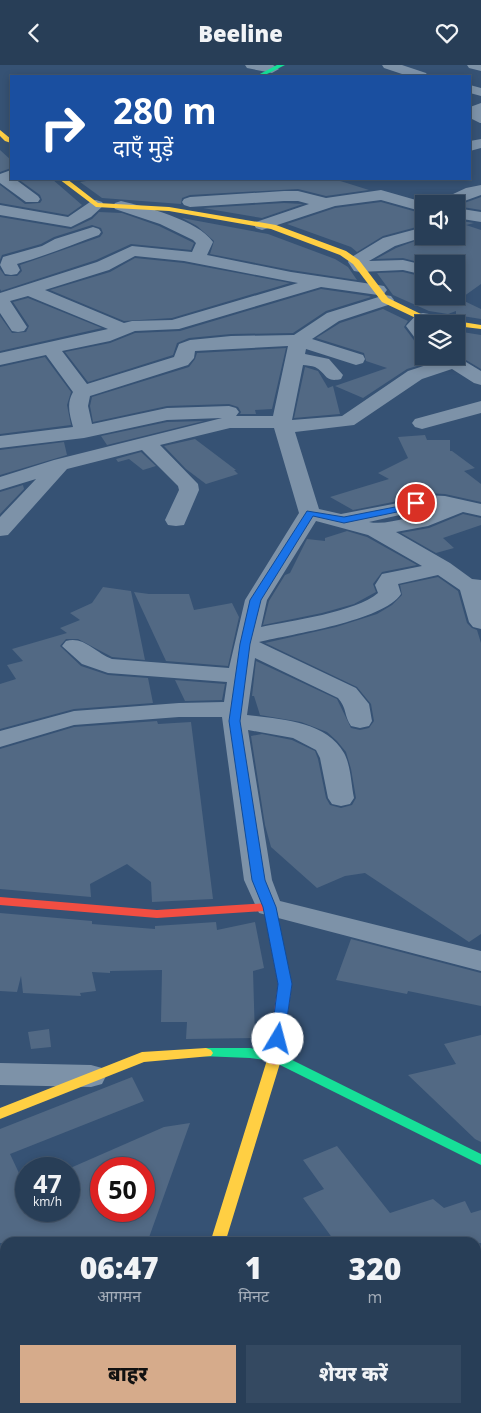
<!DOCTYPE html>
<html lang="hi">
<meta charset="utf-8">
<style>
:root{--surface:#283e57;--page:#344961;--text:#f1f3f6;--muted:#a5aeba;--line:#44576d;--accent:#d6ab8b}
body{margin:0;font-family:"Open Sans","Noto Sans Devanagari",sans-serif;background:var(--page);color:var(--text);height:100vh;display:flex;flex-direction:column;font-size:19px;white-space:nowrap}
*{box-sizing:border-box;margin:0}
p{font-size:16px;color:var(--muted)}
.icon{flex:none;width:28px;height:28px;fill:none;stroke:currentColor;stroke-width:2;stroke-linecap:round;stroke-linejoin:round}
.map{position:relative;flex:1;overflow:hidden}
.panel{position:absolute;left:0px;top:1172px;width:481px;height:176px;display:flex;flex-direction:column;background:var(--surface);border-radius:15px 15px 0 0;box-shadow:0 2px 8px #0003,0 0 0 1px var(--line)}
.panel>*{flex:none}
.banner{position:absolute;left:10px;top:10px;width:461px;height:105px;border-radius:0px;box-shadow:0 2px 8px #0003,0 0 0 1px var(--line);background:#1a4fa0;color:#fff;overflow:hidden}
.controls{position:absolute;left:415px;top:130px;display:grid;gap:10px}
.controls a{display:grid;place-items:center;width:50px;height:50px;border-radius:0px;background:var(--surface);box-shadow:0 2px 8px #0003,0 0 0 1px var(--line);font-size:25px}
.speed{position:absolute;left:15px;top:1092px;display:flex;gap:10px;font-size:25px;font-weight:700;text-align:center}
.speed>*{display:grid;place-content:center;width:65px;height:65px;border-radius:50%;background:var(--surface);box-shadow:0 2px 8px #0003,0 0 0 1px var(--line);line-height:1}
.speed small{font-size:12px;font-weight:400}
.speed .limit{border:8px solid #d22;background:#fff;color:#111}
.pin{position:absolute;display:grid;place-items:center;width:42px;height:42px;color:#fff;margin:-21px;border:2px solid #fff;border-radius:50%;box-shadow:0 1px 5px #0007}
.me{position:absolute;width:55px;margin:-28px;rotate:8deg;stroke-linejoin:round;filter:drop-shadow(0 0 4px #0008)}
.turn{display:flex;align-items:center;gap:18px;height:105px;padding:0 20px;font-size:22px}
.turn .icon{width:65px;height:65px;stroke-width:2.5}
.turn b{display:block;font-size:35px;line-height:42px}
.eta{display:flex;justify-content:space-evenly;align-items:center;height:85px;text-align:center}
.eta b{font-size:30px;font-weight:800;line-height:35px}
.button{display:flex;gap:10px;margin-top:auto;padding:10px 20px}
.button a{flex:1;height:58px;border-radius:0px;background:var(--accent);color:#111;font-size:20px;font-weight:800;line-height:58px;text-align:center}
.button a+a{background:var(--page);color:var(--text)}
header{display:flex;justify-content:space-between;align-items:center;height:65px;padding:0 20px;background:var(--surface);font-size:22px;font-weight:800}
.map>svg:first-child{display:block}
</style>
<header><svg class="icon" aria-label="back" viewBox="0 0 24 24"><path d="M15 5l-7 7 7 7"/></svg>Beeline<svg class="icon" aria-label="heart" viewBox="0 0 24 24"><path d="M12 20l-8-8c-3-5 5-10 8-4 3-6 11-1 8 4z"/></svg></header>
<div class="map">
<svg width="481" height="1348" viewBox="0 0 481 1348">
<rect width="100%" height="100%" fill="#365274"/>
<path fill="#526984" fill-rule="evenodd" d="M0 85 11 95V103L0 107Z
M18 114H52L82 140 68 150 0 138V120L25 139 40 138 42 135 40 130Z
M98 114H334L369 125 326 131 298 124 190 130 182 133 181 139 102 133 80 117Z
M481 132V145L456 141Z
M381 137 424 149V160L383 171 357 187 351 182 287 159 335 143Z
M284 138 303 139 262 153 203 143Z
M99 147 122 148 159 161 194 178 191 185 131 179 96 195 1 226 0 224V204L5 211H17L22 206 20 200 100 172 103 168 101 163 92 160 54 172 41 179 2 190 0 195V152L71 164 92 154Z
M182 153 268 169 335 194 348 202 357 215 291 205 210 189 214 176 197 161Z
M456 155 474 158 466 160 481 165V219L460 234 481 244V254L456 250V246L448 249 429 246 393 230 377 208 403 207 424 212V231L456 232V199H425L403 193 376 194 396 183 429 171H456Z
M135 193 184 198 290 218 172 253 124 256 50 225 110 207Z
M321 224 369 231 371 232 326 246 293 268 231 269 189 273 177 278 173 290 88 317 65 287 110 278 135 268 180 266Z
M28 233 102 263 0 286V251L12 268 26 267 29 261 13 237Z
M383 244 408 256 404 262 416 278 424 280V291L427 298 407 304 363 333 335 321 387 303 366 296 364 288 316 273 340 258Z
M456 266 481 270V304L456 289Z
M286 283 272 344 255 345 256 349H240L241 347 238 342 229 339 167 341 93 357 90 341 92 332 189 302 195 294 197 288Z
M45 292 71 327 67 340 71 360 0 369V302Z
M305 302 318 306 328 323 333 321 340 349 294 353Z
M204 356 107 380 101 371 167 357Z
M425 370 427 375H450V386H452L475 403 464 406 481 419V437L445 429 424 428 393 437 353 445 330 432 389 414 378 408 408 393 398 372Z
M195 374 236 405H234L238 409 206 419 186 404 164 381Z
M64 377 67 390 0 410V385Z
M141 387 156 401 143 405 129 394 118 397 116 394Z
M23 420 24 424 0 449V427Z
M463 449 481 453V460L443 473 454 483 436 488 401 468 429 463Z
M347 466 367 472 417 500 382 507 373 519 376 527 354 539 322 548 263 560 269 536 285 510 290 508 307 474 325 476V473Z
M438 512 458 526 467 558 472 563 477 565 481 578V869L469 877 365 808 345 811 317 823 271 782 265 760 251 671 262 669 292 675 315 686 318 694 326 733 330 740 341 743 352 740 356 733 351 704 346 687 337 676 327 667 301 657 260 650 254 631H252L256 596 337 634 351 663 360 665 369 663 374 656 371 639 357 622 265 578 336 562 377 549 392 540 402 530 400 520Z
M103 522 131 526 145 595 112 592 78 574H66L60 581 81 601 108 610 148 613 153 638 74 644 0 664V619L16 614 7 600 23 596 12 584 67 568 60 563 80 555 70 548 92 538Z
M134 527 149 529H189L194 545 232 538 239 552 228 601 166 596Z
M175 615 225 619 222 635 185 636Z
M157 656 158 659 191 657 213 834 152 837 151 817 127 799 90 819 91 832 0 824V684L74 662Z
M0 848 92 856V859L155 864V861L216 857 217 865 255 857 264 903 253 906 255 973 186 974 187 957H161L162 905 110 906V908L92 907 96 926 80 928 81 931 23 928 21 911 17 927 0 926Z
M351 874 481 908V941L408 926 407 929 336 915Z
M49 964 51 982 31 984 28 967Z
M481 970V1077L475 1074 408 1010 456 999 444 979Z
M132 1012 144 1036 10 1089 26 1123V1146H69L68 1104 164 1062 190 1058 147 1178H0V1064ZM101 1104H144V1146H101Z
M337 1081 390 1148 433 1134 444 1143 465 1136 471 1148 481 1145V1178H446L443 1173 430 1178H336L303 1133 324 1124 303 1095Z"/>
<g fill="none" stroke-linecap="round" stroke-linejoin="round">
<path fill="#7d92a8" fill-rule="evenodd" d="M245 0H273L279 4 272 8 247 3Z
M382 0H402L426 8 428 11H408L384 3Z
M467 0H481V6L469 3Z
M470 20 481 23V31L470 28Z
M481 38V58H480L470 53V42Z
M481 74V83L470 86V76Z
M11 105V114H15L38 131 40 134 38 137H26L0 118V109Z
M481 120V130L456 139H436L438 136 466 123Z
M381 125 430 139H424V147L381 135 335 141 262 165 256 163 254 160 256 157 309 139 298 136H284L190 142 184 140 182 137 184 134 190 132 284 126H298L326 133Z
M96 135 102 137 104 140 91 152 71 162 0 150V140L68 152 90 137Z
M121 136C146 142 198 155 213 177L207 190 291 207 378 220 384 221 387 225 384 229 378 230 321 222 179 264 135 266 110 276 62 286 87 319 174 292 179 279 190 275 231 271 294 270 327 248 385 230 391 231 394 235 391 239 339 256 312 274 363 290 365 294 363 298 356 300 306 284 305 289 329 294 343 310 341 314C324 318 327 308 315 302 312 301 306 300 303 300L292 355 342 351 408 306 439 296 435 291H456L481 306V320L474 318 452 304 422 314 354 360 295 367 319 444 341 449 393 439 424 430 445 431 481 439V451L463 447 428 461 396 467 450 498 472 514 481 515V564L473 562 469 557 460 525 438 510 398 519 401 529C383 556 292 569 259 577L356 623 369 639 372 656 369 661 360 663 351 661C344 651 347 643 338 633L255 593 247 650C279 654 326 656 344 688 351 701 351 719 354 733L350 739 341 741 332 739 328 733 320 693 316 685 293 673 248 665 272 815 280 836 481 886V906L259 848 244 815 222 652H179L74 660 0 682V666L74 646 179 638 224 637 227 617 108 608 82 599 62 581 66 576C84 571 94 587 112 594L229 603 245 535 299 448 274 363H230L160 380 198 419 199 425 184 460 176 461 168 460 165 455 179 425 178 421 142 385 67 404 8 470 0 471V452L36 414 0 425V412L54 395 222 353 167 355 84 373 0 383V371L73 362C70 350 66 339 73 327L46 290 0 300V288L108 264 28 231 10 236 27 262 24 266 18 267 12 266 0 248V228L97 197 132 181 192 187 196 178 193 175 160 159 115 144 113 141 115 138ZM135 191 184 196 298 218 172 255 132 256 124 258 45 225 109 205ZM288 281 273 351H236L239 347 236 343 229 341 167 343 92 359 88 341 90 331 188 300 194 293 195 286ZM426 442 436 443C418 450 387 461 369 457L404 449ZM316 456 368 470 422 501 382 509 375 520 378 528C356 547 290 556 261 562L267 535Z
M456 143 481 147V157L456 153Z
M93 162 99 164 101 167 99 170C71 180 45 191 17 199L20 205 17 209 11 210 5 209 0 200 3 192 42 181 55 174Z
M424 162V171H427L395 181 369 196 403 195 424 200V210L403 205 360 207 354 206 348 197 350 193 383 173Z
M423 248 429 249 432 253 427 259H424V278L418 277 406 261 417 249Z
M481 336V348L422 364 415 362 412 358 415 354Z
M0 998 91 1000 102 1003 106 1011 102 1019 91 1022 0 1020Z
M5 1205V1262L0 1260V1207Z
M5 1324V1344H21L19 1348H0V1325Z"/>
<path fill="#16e098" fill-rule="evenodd" d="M277 0H285L263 11H256Z
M206 983H250L280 989 481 1089V1100L272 996 250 993 201 991 199 988 201 985Z"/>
<path fill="#ffcf43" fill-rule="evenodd" d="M0 65 11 74V78L5 76 0 71Z
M59 114H67L98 138 169 142 276 160 346 186 359 195 388 233 425 251 481 260V264L456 261V259L420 255 382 237 353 199 340 190 271 164 169 146 96 142Z
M206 983 211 985 213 988 211 991 144 997 0 1054V1043L142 987Z
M274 990 279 992 281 995 225 1178H210L267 995 269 992Z"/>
<path fill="#f24e42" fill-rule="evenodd" d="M0 832 157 845 269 838 273 839 292 919 281 995 279 998 274 1000 269 998 267 995 278 919 264 846 157 853 0 840Z
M157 1344H173L172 1348H156Z"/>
</g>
<path fill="#1a73e8" stroke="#114b97" d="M416 435 421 438 419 440 397 447 344 458 313 451 261 535 250 579 240 656 265 815 276 842 292 919 284 974 282 977H273L271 974 278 919 263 842 252 815 229 656 240 579 250 535 307 446 344 452 395 442Z"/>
</svg>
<div class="controls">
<a><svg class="icon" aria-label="sound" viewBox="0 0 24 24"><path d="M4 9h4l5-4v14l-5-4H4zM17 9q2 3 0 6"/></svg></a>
<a><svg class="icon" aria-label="search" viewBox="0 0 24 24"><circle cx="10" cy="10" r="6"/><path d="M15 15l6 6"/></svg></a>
<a><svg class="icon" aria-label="layers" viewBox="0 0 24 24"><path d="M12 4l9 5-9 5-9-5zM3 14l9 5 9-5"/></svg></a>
</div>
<div class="speed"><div>47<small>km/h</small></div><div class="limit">50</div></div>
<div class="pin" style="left:416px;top:438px;background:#d93025"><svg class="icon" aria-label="arrive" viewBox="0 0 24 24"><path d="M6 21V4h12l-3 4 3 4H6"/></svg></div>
<svg class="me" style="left:278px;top:974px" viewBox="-20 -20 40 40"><circle r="19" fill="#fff"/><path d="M0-13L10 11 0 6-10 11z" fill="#1a73e8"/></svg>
<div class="banner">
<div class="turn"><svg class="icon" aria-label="right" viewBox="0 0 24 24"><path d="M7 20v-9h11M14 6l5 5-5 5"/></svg><div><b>280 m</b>दाएँ मुड़ें</div></div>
</div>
<section class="panel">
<div class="eta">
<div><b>06:47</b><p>आगमन</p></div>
<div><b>1</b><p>मिनट</p></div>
<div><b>320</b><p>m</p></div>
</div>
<div class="button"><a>बाहर</a><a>शेयर करें</a></div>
</section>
</div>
